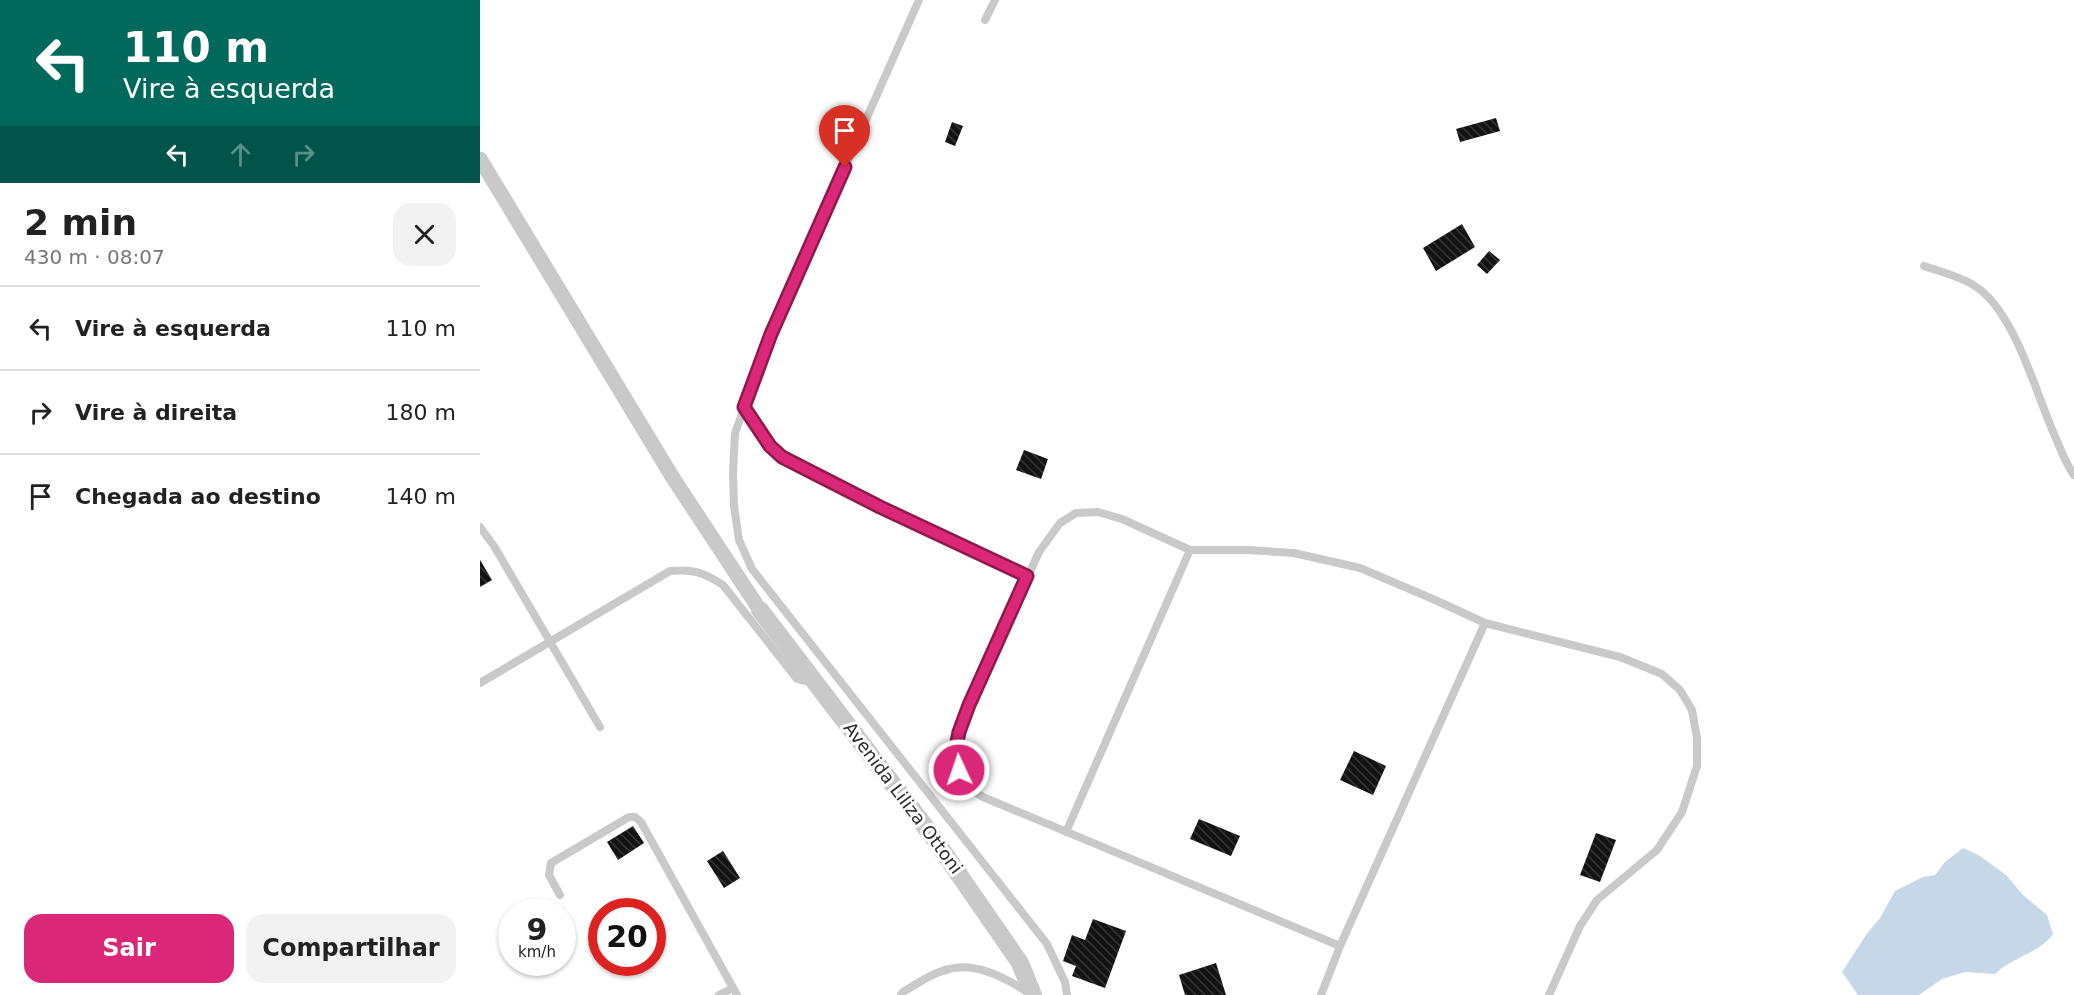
<!DOCTYPE html>
<html lang="pt">
<meta charset="utf-8">
<style>
:root{--surface:#fff;--page:#f2f2f2;--text:#222;--muted:#767676;--line:#e0e0e0;--accent:#db2777}
body{margin:0;font-family:"DejaVu Sans",sans-serif;background:var(--page);color:var(--text);height:100vh;display:flex;flex-direction:column;font-size:22px;white-space:nowrap}
*{box-sizing:border-box;margin:0}
p{font-size:20px;color:var(--muted)}
.icon{flex:none;width:33px;height:33px;fill:none;stroke:currentColor;stroke-width:2;stroke-linecap:round;stroke-linejoin:round}
.map{position:relative;flex:1;overflow:hidden}
.side{display:flex;flex-direction:column;background:var(--surface);width:480px}
.side>*{flex:none}
.top-card{background:#00695c;color:#fff;overflow:hidden}
.speed{position:absolute;left:18px;top:898px;display:flex;gap:12px;font-size:30px;font-weight:700;text-align:center}
.speed>*{display:grid;place-content:center;width:78px;height:78px;border-radius:50%;background:var(--surface);box-shadow:0 2px 4px #0004;line-height:1}
.speed small{font-size:15px;font-weight:400}
.speed .limit{border:9px solid #d22;background:#fff;color:#111}
.pin{position:absolute;display:grid;place-items:center;width:51px;height:51px;color:#fff;margin:-62px -26px;border-radius:50% 50% 50% 0;rotate:-45deg;box-shadow:0 0 6px #0007}
.pin .icon{rotate:45deg}
.me{position:absolute;width:66px;margin:-33px;rotate:357deg;stroke-linejoin:round;filter:drop-shadow(0 0 4px #0008)}
.turn{display:flex;align-items:center;gap:21px;height:126px;padding:0 24px;font-size:27px}
.turn .icon{width:78px;height:78px;stroke-width:2.5}
.turn b{display:block;font-size:42px;line-height:51px}
.lanes{display:flex;align-items:center;height:57px;padding:0 24px;background:#0003;justify-content:center;gap:30px;direction:ltr}
.lanes .off{opacity:.35}
.round{display:grid;place-items:center;flex:none;width:63px;height:63px;border-radius:18px;background:var(--page)}
.summary{display:flex;align-items:center;justify-content:space-between;height:102px;padding:0 24px}
h1{font-size:36px;font-weight:700;line-height:45px}
.button{display:flex;gap:12px;margin-top:auto;padding:12px 24px}
.button a{flex:1;height:69px;border-radius:18px;background:var(--accent);color:#fff;font-size:24px;font-weight:700;line-height:69px;text-align:center}
.button a+a{background:var(--page);color:var(--text)}
ul{padding:0;list-style:none}
li{display:flex;align-items:center;gap:18px;height:84px;padding:0 24px;border-top:2px solid var(--line)}
li div{flex:1}
li b{display:block;font-size:22px}
li em{font-style:normal}
main{display:flex;flex:1;min-height:0}
.map>svg:first-child{display:block}
</style>
<main>
<section class="side">
<div class="top-card">
<div class="turn"><svg class="icon" aria-label="left" viewBox="0 0 24 24"><path d="M17 20v-9H6M10 6l-5 5 5 5"/></svg><div><b>110 m</b>Vire à esquerda</div></div>
<div class="lanes"><svg class="icon" aria-label="left" viewBox="0 0 24 24"><path d="M17 20v-9H6M10 6l-5 5 5 5"/></svg><svg class="icon off" aria-label="ahead" viewBox="0 0 24 24"><path d="M12 20V5M6 11l6-6 6 6"/></svg><svg class="icon off" aria-label="right" viewBox="0 0 24 24"><path d="M7 20v-9h11M14 6l5 5-5 5"/></svg></div>
</div>
<div class="summary"><div><h1>2 min</h1><p>430 m · 08:07</p></div><a class="round"><svg class="icon" aria-label="close" viewBox="0 0 24 24"><path d="M6 6l12 12M18 6L6 18"/></svg></a></div>
<ul>
<li><svg class="icon" aria-label="left" viewBox="0 0 24 24"><path d="M17 20v-9H6M10 6l-5 5 5 5"/></svg><div><b>Vire à esquerda</b></div><em>110 m</em></li>
<li><svg class="icon" aria-label="right" viewBox="0 0 24 24"><path d="M7 20v-9h11M14 6l5 5-5 5"/></svg><div><b>Vire à direita</b></div><em>180 m</em></li>
<li><svg class="icon" aria-label="arrive" viewBox="0 0 24 24"><path d="M6 21V4h12l-3 4 3 4H6"/></svg><div><b>Chegada ao destino</b></div><em>140 m</em></li>
</ul>
<div class="button"><a>Sair</a><a>Compartilhar</a></div>
</section>
<div class="map">
<svg width="1594" height="995" viewBox="0 0 1594 995">
<defs>
<pattern id="building-back-hatch" width="6" height="6" patternUnits="userSpaceOnUse" patternTransform="scale(1.5)"><rect width="6" height="6" fill="#131313"/><path d="M-1 5l2 2M0 0l6 6M5-1l2 2" fill="none" stroke="#363636"/></pattern>
</defs>
<rect width="100%" height="100%" fill="#fff"/>
<path fill="#c6d8e8" d="M1483 848 1500 856 1526 875 1543 895 1567 915 1573 934C1560 953 1532 957 1515 974L1485 972 1462 979 1439 995H1378L1362 972 1388 932 1400 918 1415 891 1443 877 1455 875 1465 862Z"/>
<path fill="url(#building-back-hatch)" d="M1016 118 1020 131 980 142 976 129Z
M472 122 483 126 475 146 465 142Z
M982 224 995 247 956 271 943 248Z
M1009 251 1020 260 1007 274 997 265Z
M544 450 568 459 561 479 536 470Z
M0 560 12 580 0 587Z
M874 751 906 766 893 795 860 780Z
M719 819 760 836 751 856 710 839Z
M153 826 164 843 138 860 127 842Z
M1116 833 1136 840 1120 882 1100 875Z
M243 851 260 878 244 888 227 861Z
M613 919 646 931 625 988 592 976 596 966 583 961 592 935 605 940Z
M736 963 746 995H705L699 975Z"/>
<g fill="none" stroke-linecap="round" stroke-linejoin="round">
<path stroke="#c9c9c9" stroke-width="8" d="M439 0 291 334 255 433 253 473 254 506 259 540 272 569 567 944 585 982 587 995
M505 20 515 0
M1444 266C1461 272 1480 276 1495 286 1535 312 1555 391 1574 434 1580 447 1585 463 1594 475
M264 407 290 446 302 457 418 516 547 576
M0 527 14 546 120 727
M0 683 190 571C213 569 223 572 243 585L317 679 332 683
M586 832 710 550
M80 895 69 875 71 863 149 817H155L161 822 257 995
M860 946 503 797 485 786 475 752 489 705 559 552 580 523 596 513 618 512 642 519 710 550H768L814 553 880 568 953 599 1005 623 1140 657 1182 674 1200 690 1212 710 1217 738V766L1202 812 1177 850 1117 900 1100 926 1069 995
M239 995 253 988
M421 995 423 992C438 983 452 973 469 969 495 962 526 978 547 992
M841 995 860 946 1005 623"/>
<path stroke="#c9c9c9" stroke-width="15" d="M0 159 193 478 280 610"/>
<path stroke="#c9c9c9" stroke-width="18" d="M280 610 453 837 540 963 553 995"/>
</g>
<g fill="none" stroke-linecap="round" stroke-linejoin="round">
<defs>
<path id="route" d="M365 167 291 334 264 407 290 446 302 457 400 507 547 576 489 705 479 732 475 752 479 770"/>
</defs>
<use href="#route" stroke="#8e194d" stroke-width="15"/>
<use href="#route" stroke="#db2777" stroke-width="10"/>
</g>
<g text-anchor="middle" stroke-width="6" stroke-linejoin="round" paint-order="stroke">
<g font-size="18" fill="#2c2c2c" stroke="#fff">
<text transform="translate(423 798) rotate(53)" y="6">Avenida Liliza Ottoni</text>
</g>
</g>
</svg>
<div class="speed"><div>9<small>km/h</small></div><div class="limit">20</div></div>
<div class="pin" style="left:365px;top:167px;background:#d93025"><svg class="icon" aria-label="arrive" viewBox="0 0 24 24"><path d="M6 21V4h12l-3 4 3 4H6"/></svg></div>
<svg class="me" style="left:479px;top:770px" viewBox="-20 -20 40 40"><circle r="17" fill="#db2777" stroke="#fff" stroke-width="3"/><path d="M0-11L8 9 0 5-8 9z" fill="#fff"/></svg>
</div>
</main>
